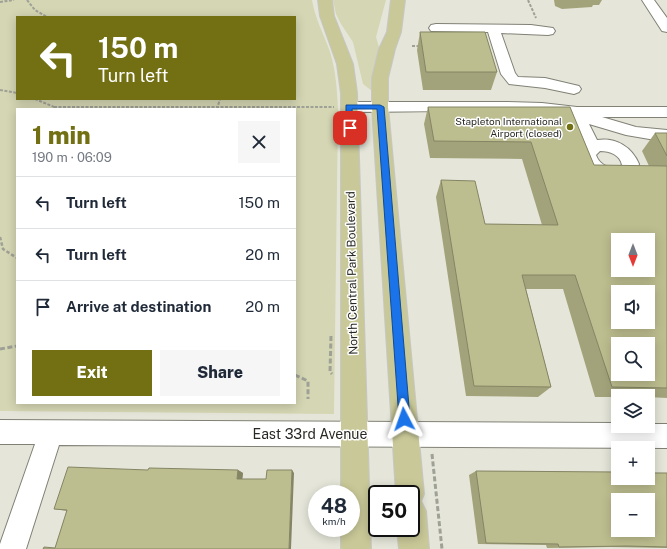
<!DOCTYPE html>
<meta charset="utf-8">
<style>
:root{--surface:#fff;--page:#f6f6f7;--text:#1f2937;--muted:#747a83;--line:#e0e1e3;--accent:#727013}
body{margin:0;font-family:"Public Sans",sans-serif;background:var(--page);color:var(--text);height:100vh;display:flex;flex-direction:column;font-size:15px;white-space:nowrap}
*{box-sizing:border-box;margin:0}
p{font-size:13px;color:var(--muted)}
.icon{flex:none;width:22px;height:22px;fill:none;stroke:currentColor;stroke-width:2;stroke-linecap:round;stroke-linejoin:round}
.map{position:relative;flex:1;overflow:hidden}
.drawer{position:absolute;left:16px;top:108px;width:280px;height:296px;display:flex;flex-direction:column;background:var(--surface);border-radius:0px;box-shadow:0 2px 10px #0003}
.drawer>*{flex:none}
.guide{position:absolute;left:16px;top:16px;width:280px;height:84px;border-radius:0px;box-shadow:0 2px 10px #0003;background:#727013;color:#fff;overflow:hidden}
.needle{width:26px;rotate:180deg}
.buttons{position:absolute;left:611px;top:233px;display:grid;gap:8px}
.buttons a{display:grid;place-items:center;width:44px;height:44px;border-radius:0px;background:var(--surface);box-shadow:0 2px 10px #0003;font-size:20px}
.speed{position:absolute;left:308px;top:485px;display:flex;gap:8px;font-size:20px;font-weight:700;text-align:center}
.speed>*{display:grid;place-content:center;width:52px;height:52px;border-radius:50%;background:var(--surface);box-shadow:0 2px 10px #0003;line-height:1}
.speed small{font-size:10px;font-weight:400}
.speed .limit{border:2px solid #111;border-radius:6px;background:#fff;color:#111}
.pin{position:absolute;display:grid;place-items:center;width:34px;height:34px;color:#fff;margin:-17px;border-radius:8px;box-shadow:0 2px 6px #0006}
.me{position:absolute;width:44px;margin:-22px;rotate:356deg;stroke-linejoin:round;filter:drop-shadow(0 0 3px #0008)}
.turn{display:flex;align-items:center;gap:14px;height:84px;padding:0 16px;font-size:18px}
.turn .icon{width:52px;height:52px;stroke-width:2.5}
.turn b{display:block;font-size:28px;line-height:34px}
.round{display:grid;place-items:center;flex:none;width:42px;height:42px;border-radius:0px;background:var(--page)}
.head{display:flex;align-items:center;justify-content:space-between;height:68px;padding:0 16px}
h1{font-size:24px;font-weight:800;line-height:30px;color:var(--accent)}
.action{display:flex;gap:8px;margin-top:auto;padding:8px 16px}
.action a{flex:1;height:46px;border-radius:0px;background:var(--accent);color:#fff;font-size:16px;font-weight:800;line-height:46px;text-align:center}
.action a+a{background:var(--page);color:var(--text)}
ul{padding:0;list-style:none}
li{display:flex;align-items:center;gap:12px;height:52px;padding:0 16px;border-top:1px solid var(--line)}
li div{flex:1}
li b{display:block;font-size:15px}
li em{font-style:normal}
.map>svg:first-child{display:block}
</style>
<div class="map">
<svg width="667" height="549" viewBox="0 0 667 549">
<rect width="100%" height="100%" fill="#e5e6d9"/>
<path fill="#d5d6b3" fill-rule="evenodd" d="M0 0H312C315 19 324 34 330 52 336 71 337 90 338 110L334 414 0 411ZM17 17H295V99H17ZM17 109H295V403H17Z
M333 0H386L376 37 379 47 372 91 363 84 353 42 341 24 336 14Z"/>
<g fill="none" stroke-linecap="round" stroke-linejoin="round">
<defs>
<path id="minor" d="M642 0H654L667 18V32L662 31Z
M436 24 531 25 553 28 555 31 553 34 548 35 501 33 515 73 518 77 545 78 579 86 581 89 579 92 574 94 545 88 509 84 501 74 488 32 431 31 429 28 431 25Z
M349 102H506L542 103 577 107H667V117H602L636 127 667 130V142L626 135 589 124 597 140C616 137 632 147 639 164 634 186 600 184 587 170 583 165 580 159 579 153L584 146 579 139 571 116C498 108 423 112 349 112L344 111 341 107 344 103ZM600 151C610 151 620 155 622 165 613 172 599 165 596 155Z
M0 420 618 423V426H648V424H667V448L59 445 26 549H0V544L35 444H0Z"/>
<path id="major" d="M318 0H332L334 16 353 64 357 93 371 549H341V528H351V494H341V93L337 64 320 16Z
M391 0H405L401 32 395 49 388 78V107L424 494 421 501 426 511 429 549H399L397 528H411V494H396L372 107V78L379 49 387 32Z"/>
</defs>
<use href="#minor" stroke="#818176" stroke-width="2"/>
<use href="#major" stroke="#c7c7c6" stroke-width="2"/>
<path stroke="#9fa096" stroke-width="2" stroke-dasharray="3 1.5" stroke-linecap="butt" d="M27 0 35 10 47 17
M528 0 536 18
M0 2 14 0
M412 46H420
M0 90 17 93
M35 99 59 109
M54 107H334
M217 109 220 99"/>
<path stroke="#9fa096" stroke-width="2.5" stroke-dasharray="3.5 2" stroke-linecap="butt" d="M0 237 3 249 17 258"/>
<path stroke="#9fa096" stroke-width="3" stroke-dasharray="5 2.5" stroke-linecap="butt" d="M331 336 330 372 332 374
M0 349 17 346
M295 375 308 381V399
M432 454 442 549"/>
<use href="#minor" fill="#fff" fill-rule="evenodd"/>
<use href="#major" fill="#c8c898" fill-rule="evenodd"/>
</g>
<path fill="#a3a37b" d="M554 0H602L599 5H593L592 7 562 9 555 6Z
M420 32 497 72 491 90H423L417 50Z
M428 107H570L594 165 649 166 642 151 655 133H667V398L648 397V396H618V397H595L563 289H526L551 387 538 397 466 396 436 197 441 180 485 224 542 225 522 159 430 158 424 124Z
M148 470H238L243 473 242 479H266L294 473 55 548 67 511 54 509Z
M476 471 667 473V548L611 547 547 548 546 545 478 544 469 475Z"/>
<path fill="#848564" d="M238 470 243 473 242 483 237 479Z
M292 470 294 473 291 549H289Z"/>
<path fill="#bdbe8f" stroke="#848564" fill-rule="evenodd" d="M420 32H485L497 72H426Z
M428 107H570L594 165 667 166V388L612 387 575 275H522L551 387 474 386 441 180 475 181 485 224 558 225 531 142 434 141ZM618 240H648V270H618ZM618 292H648V322H618ZM618 344H648V374H618Z
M655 133H667V156Z
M68 467 148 470 149 468 238 470 237 479H266L267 470H292L289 549H43L44 547 55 548 67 510 54 509Z
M476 471 618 472V478H648V473H667V547L627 546 559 547 558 544 486 543ZM618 500H648V530H618Z"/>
<path fill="#1a73e8" stroke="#114b97" d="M346 105H380L384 107 410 419 408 423 404 424 400 423 399 419 377 109H352L353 128 350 131 346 128Z"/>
<circle fill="#727013" stroke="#fff" stroke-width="1.5" cx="570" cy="127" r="4"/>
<g text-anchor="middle" stroke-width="3" stroke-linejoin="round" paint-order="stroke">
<g font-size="10" fill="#292924" stroke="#fff" text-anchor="end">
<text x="562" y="125">Stapleton International<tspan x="562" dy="12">Airport (closed)</tspan></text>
</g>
<g font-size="12" fill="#292924" stroke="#fff">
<text transform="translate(352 273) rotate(-91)" y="4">North Central Park Boulevard</text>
</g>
<g font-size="14" fill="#292924" stroke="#fff">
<text x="310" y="439">East 33rd Avenue</text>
</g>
</g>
</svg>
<div class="buttons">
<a><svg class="needle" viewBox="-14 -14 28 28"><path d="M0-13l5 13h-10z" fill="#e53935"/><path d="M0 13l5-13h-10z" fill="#747a83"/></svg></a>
<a><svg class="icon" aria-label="sound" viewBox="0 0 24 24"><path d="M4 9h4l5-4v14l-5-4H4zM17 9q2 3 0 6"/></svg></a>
<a><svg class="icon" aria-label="search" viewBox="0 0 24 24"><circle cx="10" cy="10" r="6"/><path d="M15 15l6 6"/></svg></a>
<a><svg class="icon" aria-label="layers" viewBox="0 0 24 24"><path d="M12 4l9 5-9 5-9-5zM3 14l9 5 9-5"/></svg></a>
<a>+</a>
<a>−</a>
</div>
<div class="speed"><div>48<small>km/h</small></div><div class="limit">50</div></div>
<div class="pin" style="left:350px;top:128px;background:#d93025"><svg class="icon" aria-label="arrive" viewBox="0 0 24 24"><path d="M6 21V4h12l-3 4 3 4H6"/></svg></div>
<svg class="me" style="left:404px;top:419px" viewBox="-20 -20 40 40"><path d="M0-17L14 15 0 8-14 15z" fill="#1a73e8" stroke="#fff" stroke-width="4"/></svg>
<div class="guide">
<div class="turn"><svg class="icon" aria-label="left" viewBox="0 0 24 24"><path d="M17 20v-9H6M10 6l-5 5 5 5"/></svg><div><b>150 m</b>Turn left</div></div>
</div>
<section class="drawer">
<div class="head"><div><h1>1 min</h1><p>190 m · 06:09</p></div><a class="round"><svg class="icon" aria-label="close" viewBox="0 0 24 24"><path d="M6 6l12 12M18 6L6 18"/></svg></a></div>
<ul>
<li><svg class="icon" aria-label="left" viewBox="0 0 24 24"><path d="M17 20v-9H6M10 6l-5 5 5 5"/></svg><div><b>Turn left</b></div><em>150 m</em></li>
<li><svg class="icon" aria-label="left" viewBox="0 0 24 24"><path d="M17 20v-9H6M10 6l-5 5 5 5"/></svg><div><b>Turn left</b></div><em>20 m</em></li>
<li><svg class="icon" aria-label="arrive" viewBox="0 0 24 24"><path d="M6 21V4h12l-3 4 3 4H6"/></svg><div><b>Arrive at destination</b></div><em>20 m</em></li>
</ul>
<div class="action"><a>Exit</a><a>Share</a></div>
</section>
</div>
